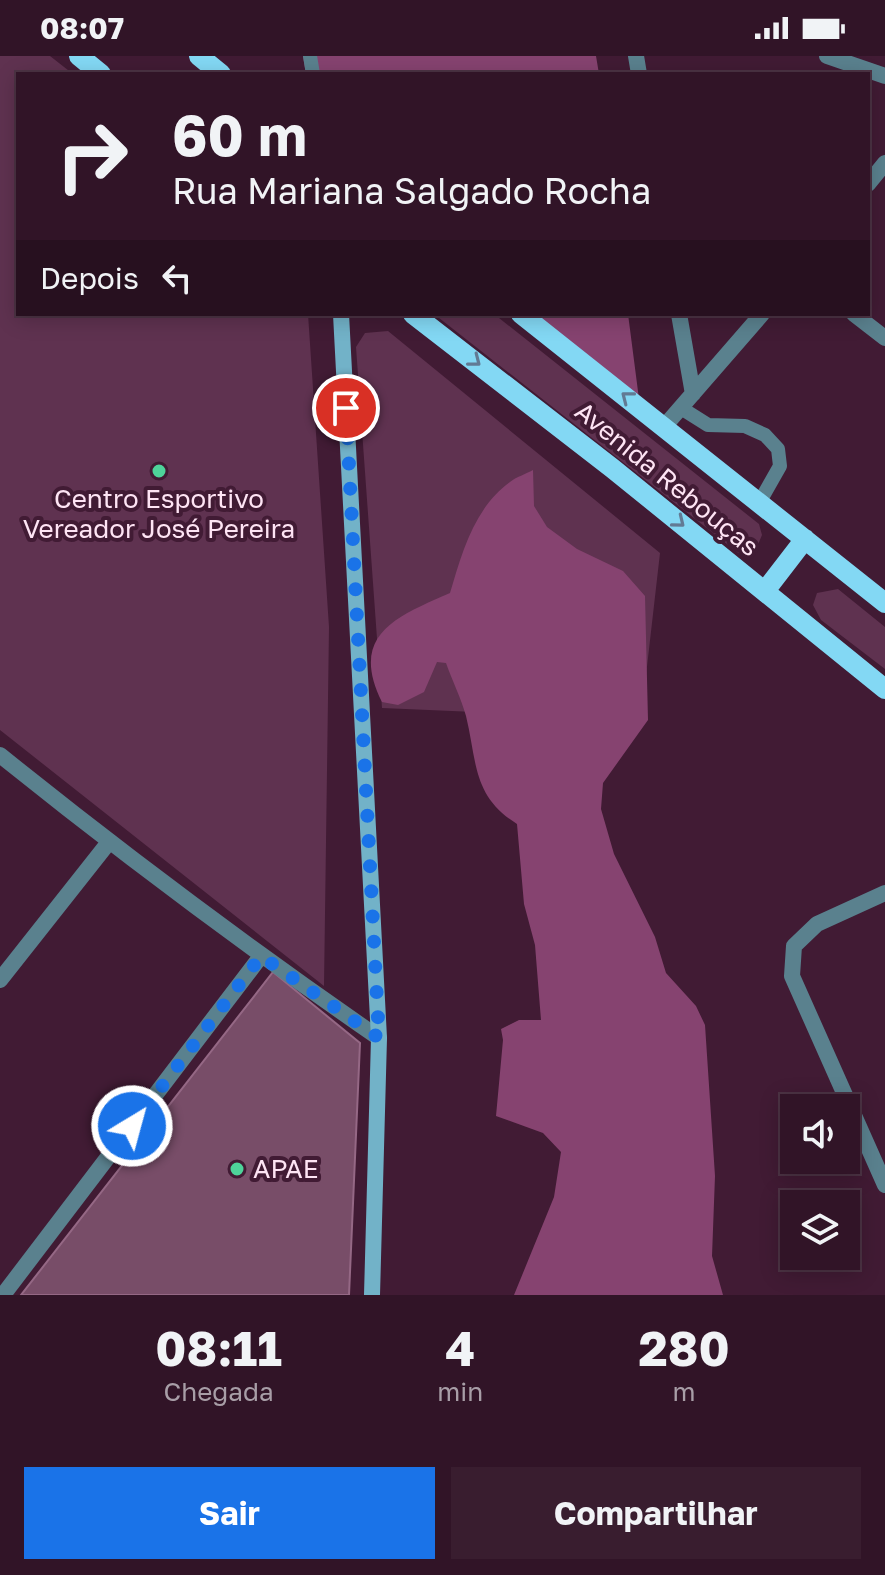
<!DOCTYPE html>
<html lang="pt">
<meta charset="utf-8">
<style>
:root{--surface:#311427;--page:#391d2f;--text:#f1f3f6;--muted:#a89ea7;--line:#4c3344;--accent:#1a73e8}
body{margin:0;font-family:"Golos Text",sans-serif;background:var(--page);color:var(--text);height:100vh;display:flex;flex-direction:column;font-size:30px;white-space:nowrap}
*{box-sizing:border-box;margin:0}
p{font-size:26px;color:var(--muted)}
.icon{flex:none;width:44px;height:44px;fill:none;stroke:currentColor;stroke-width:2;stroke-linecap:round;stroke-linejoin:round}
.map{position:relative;height:1239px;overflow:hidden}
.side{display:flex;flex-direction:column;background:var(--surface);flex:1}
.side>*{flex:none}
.guide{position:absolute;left:16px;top:16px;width:854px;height:244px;border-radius:0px;box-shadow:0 4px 20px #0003,0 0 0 2px var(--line);background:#311427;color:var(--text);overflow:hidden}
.fabs{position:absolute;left:780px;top:1038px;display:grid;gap:16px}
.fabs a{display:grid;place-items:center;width:80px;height:80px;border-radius:0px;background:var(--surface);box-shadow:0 4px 20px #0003,0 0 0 2px var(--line);font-size:40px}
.pin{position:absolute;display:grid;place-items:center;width:68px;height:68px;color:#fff;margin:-34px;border:4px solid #fff;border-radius:50%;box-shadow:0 2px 8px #0007}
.me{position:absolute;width:88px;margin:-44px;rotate:37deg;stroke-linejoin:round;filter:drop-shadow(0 0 6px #0008)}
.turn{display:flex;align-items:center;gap:28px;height:168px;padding:0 24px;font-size:36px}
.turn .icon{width:104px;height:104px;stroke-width:2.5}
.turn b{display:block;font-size:56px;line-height:68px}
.then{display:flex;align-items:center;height:76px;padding:0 24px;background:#0003;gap:16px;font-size:30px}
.eta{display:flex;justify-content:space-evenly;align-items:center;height:136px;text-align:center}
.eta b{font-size:48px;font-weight:700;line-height:56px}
.action{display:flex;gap:16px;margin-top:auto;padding:16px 24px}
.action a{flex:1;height:92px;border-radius:0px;background:var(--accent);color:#fff;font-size:32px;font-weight:700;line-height:92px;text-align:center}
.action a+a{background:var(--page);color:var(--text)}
.status{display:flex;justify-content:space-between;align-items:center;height:56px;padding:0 40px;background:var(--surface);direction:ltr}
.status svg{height:22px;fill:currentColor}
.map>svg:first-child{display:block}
</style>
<div class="status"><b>08:07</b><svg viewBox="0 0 49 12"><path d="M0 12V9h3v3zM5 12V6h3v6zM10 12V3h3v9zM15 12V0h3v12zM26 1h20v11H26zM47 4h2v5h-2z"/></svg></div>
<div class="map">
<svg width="885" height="1239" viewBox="0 0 885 1239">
<rect width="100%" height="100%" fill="#411b34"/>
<path fill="#5f3250" d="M0 0H50L73 18H18V258H308L329 571 324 930 0 674Z
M434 258H494L759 468 762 479 757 491 741 499Z
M388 275 660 497 641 663 382 652 356 291 365 277Z
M838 533 885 571V613L821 564 813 549 817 537Z"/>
<path fill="#864370" d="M303 0H596L599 18H306Z
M531 258H628L639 343Z
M533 414 534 450 547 471 577 493 623 515 645 540 648 664 603 727 601 753 614 798 655 881 666 917 696 950 705 969 715 1120 712 1200 723 1239H514L554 1141 561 1096 543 1077 496 1060 503 984 501 973 519 964H541L535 889 524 848 517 768C472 740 477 705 466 660 461 642 452 624 446 607L437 606 424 636 398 649 382 646C348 578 398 560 450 537 462 497 474 452 510 426 516 421 526 418 533 414Z"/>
<path fill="#784d68" stroke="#956885" stroke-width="2" d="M273 916 360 987 349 1239H21Z"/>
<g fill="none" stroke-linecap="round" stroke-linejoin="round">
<path stroke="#5a818e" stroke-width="14" d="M310 0 313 18
M681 352 708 369 745 370 765 379 778 393 780 410 759 447"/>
<path stroke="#5a818e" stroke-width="16" d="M636 0 639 18
M827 0 885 20
M868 128 885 107
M679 258 693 338
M854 258 885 282
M663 372 762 258
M0 699C123 798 249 892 379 982
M885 837 817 868 794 890 792 920 885 1129
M0 924 109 786
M3 1239 261 900"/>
<path stroke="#72b2c8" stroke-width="16" d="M341 258 379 982 372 1239"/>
<path stroke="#83d8f4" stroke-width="20" d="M79 0 101 18
M199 0 221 18
M413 258 612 412 885 633
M521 258 885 547
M765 535 805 483"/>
</g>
<defs><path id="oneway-chevron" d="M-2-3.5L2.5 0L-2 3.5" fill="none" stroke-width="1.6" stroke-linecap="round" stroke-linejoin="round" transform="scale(2)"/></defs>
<g stroke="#627a94">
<use href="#oneway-chevron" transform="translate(475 305) rotate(38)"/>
<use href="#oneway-chevron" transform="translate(627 341) rotate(-142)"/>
<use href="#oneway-chevron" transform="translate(679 466) rotate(39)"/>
</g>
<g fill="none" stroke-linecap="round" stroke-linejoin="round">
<path stroke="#1a73e8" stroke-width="14" stroke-dasharray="0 25.2" d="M132 1070 261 900 379 982 346 352"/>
</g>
<g fill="#4ed39a" stroke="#411b34" stroke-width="3">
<circle cx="159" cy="415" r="8"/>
<circle cx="237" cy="1113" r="8"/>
</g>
<g text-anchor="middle" stroke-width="8" stroke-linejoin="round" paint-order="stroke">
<g font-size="26" fill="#fee4f4" stroke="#411b34">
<text transform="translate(667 423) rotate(39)" y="9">Avenida Rebouças</text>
</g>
<g font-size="26" fill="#fee4f4" stroke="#411b34">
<text x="159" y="452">Centro Esportivo<tspan x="159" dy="30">Vereador José Pereira</tspan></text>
<text x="253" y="1122" text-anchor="start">APAE</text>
</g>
</g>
</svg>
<div class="fabs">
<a><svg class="icon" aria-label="sound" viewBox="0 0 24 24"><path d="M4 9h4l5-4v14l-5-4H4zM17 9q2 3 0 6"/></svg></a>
<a><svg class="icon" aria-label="layers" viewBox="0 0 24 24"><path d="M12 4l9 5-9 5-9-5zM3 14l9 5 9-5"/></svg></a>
</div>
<div class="pin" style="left:346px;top:352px;background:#d93025"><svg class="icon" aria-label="arrive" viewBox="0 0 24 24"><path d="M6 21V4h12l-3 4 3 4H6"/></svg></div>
<svg class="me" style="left:132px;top:1070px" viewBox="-20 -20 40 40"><circle r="17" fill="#1a73e8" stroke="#fff" stroke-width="3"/><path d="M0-11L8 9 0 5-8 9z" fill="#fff"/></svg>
<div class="guide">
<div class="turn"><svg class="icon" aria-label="right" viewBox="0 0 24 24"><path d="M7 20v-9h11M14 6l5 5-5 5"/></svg><div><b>60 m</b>Rua Mariana Salgado Rocha</div></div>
<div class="then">Depois<svg class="icon" aria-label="left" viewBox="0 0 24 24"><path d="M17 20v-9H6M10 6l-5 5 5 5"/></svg></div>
</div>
</div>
<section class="side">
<div class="eta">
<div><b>08:11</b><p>Chegada</p></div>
<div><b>4</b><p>min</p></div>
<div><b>280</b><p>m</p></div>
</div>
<div class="action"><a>Sair</a><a>Compartilhar</a></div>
</section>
